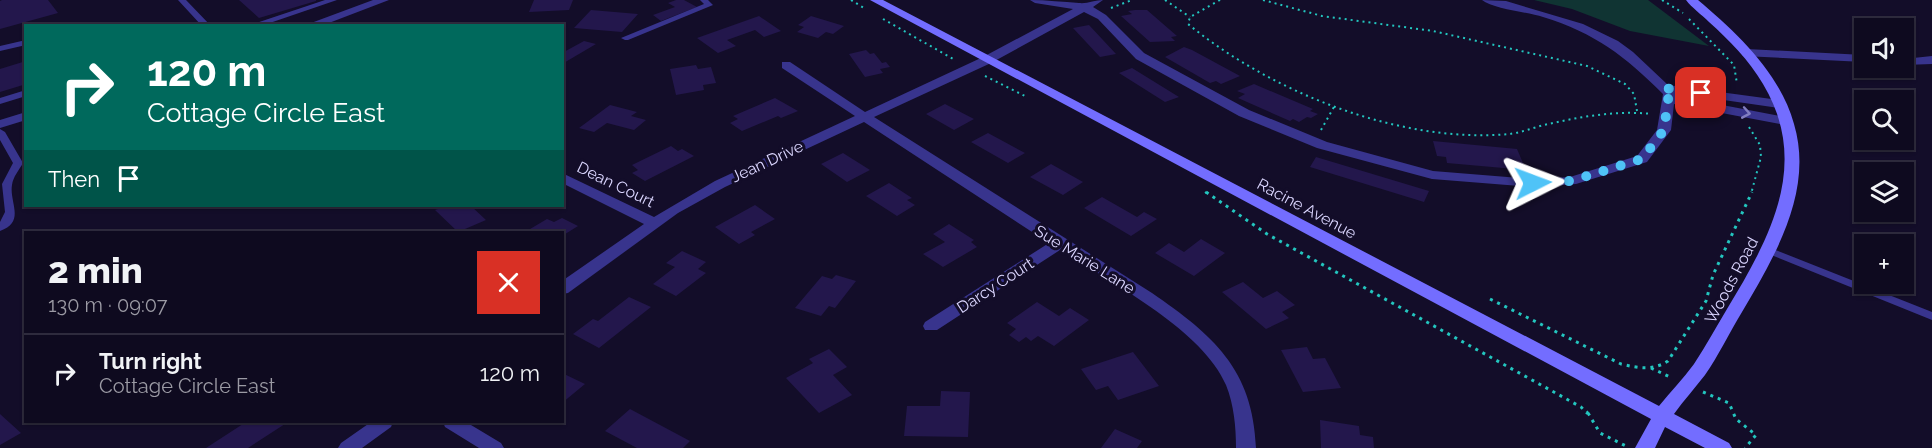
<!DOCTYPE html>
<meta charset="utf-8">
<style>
:root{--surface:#0e0a1f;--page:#1c182c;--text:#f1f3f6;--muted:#9b9aa4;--line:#2e2b3d}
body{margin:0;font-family:Raleway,sans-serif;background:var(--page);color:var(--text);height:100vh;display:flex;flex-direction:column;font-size:22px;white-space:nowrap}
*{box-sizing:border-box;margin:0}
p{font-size:20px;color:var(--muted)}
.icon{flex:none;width:33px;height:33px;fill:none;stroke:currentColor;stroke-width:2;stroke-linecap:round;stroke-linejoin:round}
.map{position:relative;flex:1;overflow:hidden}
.panel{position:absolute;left:24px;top:231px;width:540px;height:192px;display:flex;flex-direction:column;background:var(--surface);border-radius:0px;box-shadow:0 2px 4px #0004,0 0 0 2px var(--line)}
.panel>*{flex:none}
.top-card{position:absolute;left:24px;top:24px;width:540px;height:183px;border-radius:0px;box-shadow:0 2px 4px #0004,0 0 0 2px var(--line);background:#00695c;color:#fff;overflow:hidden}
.tools{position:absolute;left:1854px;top:18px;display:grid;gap:12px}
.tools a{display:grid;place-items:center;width:60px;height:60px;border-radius:0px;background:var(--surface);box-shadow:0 2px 4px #0004,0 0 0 2px var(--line);font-size:30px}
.pin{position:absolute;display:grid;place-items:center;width:51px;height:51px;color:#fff;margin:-26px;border-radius:12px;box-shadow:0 3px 9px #0006}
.me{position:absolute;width:66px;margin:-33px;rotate:87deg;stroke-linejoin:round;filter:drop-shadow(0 0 4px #0008)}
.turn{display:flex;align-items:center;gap:21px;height:126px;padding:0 24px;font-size:27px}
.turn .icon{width:78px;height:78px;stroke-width:2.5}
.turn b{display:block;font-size:42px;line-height:51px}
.then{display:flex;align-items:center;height:57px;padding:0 24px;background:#0003;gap:12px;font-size:22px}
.round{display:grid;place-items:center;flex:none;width:63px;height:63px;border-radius:0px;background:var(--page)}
.head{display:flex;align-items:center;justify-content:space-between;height:102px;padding:0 24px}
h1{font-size:36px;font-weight:800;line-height:45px}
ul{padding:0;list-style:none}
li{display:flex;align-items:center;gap:18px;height:78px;padding:0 24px;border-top:2px solid var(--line)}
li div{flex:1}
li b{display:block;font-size:22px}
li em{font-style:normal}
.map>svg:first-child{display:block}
</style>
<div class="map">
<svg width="1932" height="448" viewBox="0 0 1932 448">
<rect width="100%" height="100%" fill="#130d29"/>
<path fill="#103433" d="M1534 0H1648L1709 46 1630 31 1572 9Z"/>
<path fill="#23174c" d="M2 0H48L58 13 0 29V1Z
M239 0H316V1L259 18Z
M534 0H573L569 10 529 12Z
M676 0H684L697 7 661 21 653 15 675 7 668 3Z
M591 10 638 14 622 32 574 28Z
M1135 10H1147L1177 36 1171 37 1175 41 1150 42 1121 16 1132 14 1128 11Z
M759 16 781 31 764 37 755 30 727 40 736 46 718 53 697 38Z
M811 16 844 26 833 34 826 32 818 38 797 32 804 27 798 25Z
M1089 25 1116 54 1100 57 1073 28Z
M584 41 596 44 562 64V53Z
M1184 47 1192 50 1240 76 1221 84 1216 81 1210 83 1165 57Z
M866 50 870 54 874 53 882 63 886 62 890 67 880 69 883 73 865 77 849 54Z
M26 61V87L23 85 0 92V69Z
M696 65 698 69 711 67 716 83 703 85 704 90 676 95 670 69Z
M1132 68 1179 97 1165 102 1119 73Z
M1254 84 1313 109 1310 111 1318 114 1311 118 1307 117 1299 122 1293 119 1290 121 1238 98 1245 94 1237 91Z
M775 98 798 111 781 118 778 116 742 131 730 123 738 119 733 116Z
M945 104 974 119 954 130 926 114Z
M610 105 637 112 631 116 646 120 634 130 607 123 594 132 579 128Z
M988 133 1025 153 1008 163 971 142Z
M1433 141 1517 149 1526 170 1447 163 1446 157 1437 156Z
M671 146 678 151 682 149 694 156 645 181 632 173 638 170 632 165Z
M843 153 870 170 847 182 821 164Z
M1316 157 1429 191 1424 202 1310 167Z
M1051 164 1083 182 1063 195 1030 177Z
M889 183 912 198 907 200 915 205 897 216 866 196Z
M1102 197 1137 217 1144 212 1157 219 1131 236 1084 208Z
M755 205 775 219 751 232 755 235 739 244 715 227Z
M447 206H471L486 220 458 232 435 210Z
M562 218 578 226 562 236V232H525L547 219 554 222Z
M949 224 974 240 971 242 977 247 943 267 923 254 945 242 933 234Z
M1201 239 1225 253 1194 276 1155 253 1169 243 1184 252Z
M682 251 706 262 698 269 706 273 676 296 653 284 675 267 666 263Z
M836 275 856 281 835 308 829 306 821 316 795 308 822 276 832 279Z
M1243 282 1263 298 1277 291 1295 305 1282 312 1289 318 1266 329 1222 292Z
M629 297 651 307 599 348 573 334 593 319 598 321Z
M1037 302 1059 316 1070 308 1089 320 1054 346 1038 336 1031 341 1026 337 1019 342 1009 335 1016 329 1007 323Z
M1307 347 1313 359 1325 358 1341 388 1303 392 1281 350Z
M829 349 847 367 833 375 852 395 819 413 786 378 813 363 809 359Z
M1133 352 1159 386 1118 400 1108 386 1096 390 1081 369Z
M562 373 585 384 562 403Z
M941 391 970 392 968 437 904 436 907 406H940Z
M630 409 690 441 683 448H637L605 431Z
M0 414 21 433 0 445Z
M1320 420 1359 426 1360 435 1373 437 1374 448H1321Z
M246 422H288L248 448H206Z
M1115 429 1142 441 1137 448H1101Z"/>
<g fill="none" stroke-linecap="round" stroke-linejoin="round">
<path stroke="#23c6bf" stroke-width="2" stroke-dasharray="2 4" stroke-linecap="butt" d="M851 0 864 8
M1165 0 1190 17
M1220 0 1190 17 1188 24C1271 92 1400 144 1509 134 1520 133 1532 128 1544 125 1579 117 1615 110 1652 114
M1263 0 1322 16 1433 31 1587 66 1625 84 1634 94 1637 111
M1662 0 1683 13
M1111 8 1132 0
M883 19 955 60
M1689 19 1734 65 1737 84
M985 76 1025 96
M1749 127 1760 145 1761 157 1751 194
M1321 130 1334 107
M1205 192 1208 194"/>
<path stroke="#23c6bf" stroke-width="3" stroke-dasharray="3 5" stroke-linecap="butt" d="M1206 192 1267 234 1581 407 1587 413 1592 409
M1490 299 1621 364C1638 368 1653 371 1668 361L1706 301 1713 275 1752 192
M1651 368 1672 378
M1703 392 1729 403 1736 419 1756 435 1745 448
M1588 413 1600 433 1626 446"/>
<path fill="#38348d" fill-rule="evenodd" d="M178 0H186L211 26H202Z
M325 0H337L261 26H247Z
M700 0H708L713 5 628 40H625L621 38 704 4Z
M80 24H110L114 26H79Z
M26 40V45L0 51V46Z
M26 90V96L0 104V98Z
M0 129 5 132 23 163C19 170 13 177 12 185 9 202 26 222 0 231V222L5 212 2 184 13 163 0 140Z
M1768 247 1932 312V320L1764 252 1763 250 1764 248Z"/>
<path fill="#38348d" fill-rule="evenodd" d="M373 0H389L321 26H303Z
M1030 0C1047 0 1063 2 1079 3 1087 4 1095 0 1103 0L1093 7 1106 15 1144 53 1249 110 1327 142 1433 171 1533 179 1570 177 1637 156 1657 130 1663 94C1625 56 1595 33 1543 17 1528 12 1493 9 1482 0L1506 1 1583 24 1618 41 1633 52 1668 85 1779 100 1785 104 1779 108 1675 93V96L1785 117 1792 121 1785 125 1674 104 1671 130 1647 162 1576 184 1533 187 1432 179 1317 148 1239 116 1136 59 1098 19 1084 12 991 63 874 117 1152 293C1213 335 1253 369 1256 448H1236C1236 427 1234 405 1226 385 1202 329 1110 282 1060 250L937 330H925L923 326 925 322 1049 243 864 122 725 187 678 213 568 293 562 294V281L644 224 562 183V173L654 217 715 181 855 116 782 68V62H790L865 112 983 57 1073 9 1035 3Z
M1747 49 1864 55V62L1743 56 1741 53Z
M1932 56V64L1904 65V59Z
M26 112V120L0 128V120Z
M371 422H393L391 427 362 448H338L341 443Z
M443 422H466L501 443 504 448H479L445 427Z"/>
<path fill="#736dff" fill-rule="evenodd" d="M870 0H883L1659 406C1670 392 1683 379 1694 364 1706 346 1716 327 1727 309 1770 238 1811 164 1763 84 1749 60 1729 40 1709 22 1701 14 1692 8 1686 0H1698C1737 33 1780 73 1794 124 1814 191 1775 256 1742 312 1729 333 1719 355 1705 375 1695 388 1684 400 1674 414L1729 443 1732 448H1705L1665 427 1655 448H1635L1651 419Z"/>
</g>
<defs><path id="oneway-chevron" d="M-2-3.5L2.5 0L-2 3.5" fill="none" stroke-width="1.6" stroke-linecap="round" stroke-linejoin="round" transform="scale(1.5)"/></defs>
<use stroke="#817dc0" href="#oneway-chevron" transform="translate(1746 113) rotate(10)"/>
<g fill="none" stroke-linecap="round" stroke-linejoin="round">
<path stroke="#4fc3f7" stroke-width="10" stroke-dasharray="0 18" d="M1533 183 1571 181 1642 159 1664 130 1669 93 1664 88 1701 93"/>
</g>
<g text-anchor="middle" stroke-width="6" stroke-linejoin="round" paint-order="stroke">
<g font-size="16" fill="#dbd6ff" stroke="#130d29">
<text transform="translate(767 161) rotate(-25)" y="6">Jean Drive</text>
<text transform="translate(616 184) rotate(26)" y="6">Dean Court</text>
<text transform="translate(1307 208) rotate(28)" y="6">Racine Avenue</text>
<text transform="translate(1085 259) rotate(32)" y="6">Sue Marie Lane</text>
<text transform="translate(1731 280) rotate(-62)" y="6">Woods Road</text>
<text transform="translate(995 285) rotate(-33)" y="6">Darcy Court</text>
</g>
</g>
</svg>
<div class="tools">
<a><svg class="icon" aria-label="sound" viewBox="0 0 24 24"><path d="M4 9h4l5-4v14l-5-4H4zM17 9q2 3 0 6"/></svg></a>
<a><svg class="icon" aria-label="search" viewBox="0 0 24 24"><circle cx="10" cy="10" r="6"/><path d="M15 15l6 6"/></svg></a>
<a><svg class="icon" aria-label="layers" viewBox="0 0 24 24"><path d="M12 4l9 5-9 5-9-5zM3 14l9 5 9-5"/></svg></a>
<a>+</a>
</div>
<div class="pin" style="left:1701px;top:93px;background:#d93025"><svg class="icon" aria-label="arrive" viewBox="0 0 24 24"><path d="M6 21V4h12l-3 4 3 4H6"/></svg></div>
<svg class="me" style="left:1533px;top:183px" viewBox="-20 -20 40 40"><path d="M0-17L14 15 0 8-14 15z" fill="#4fc3f7" stroke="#fff" stroke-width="4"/></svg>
<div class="top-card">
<div class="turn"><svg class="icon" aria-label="right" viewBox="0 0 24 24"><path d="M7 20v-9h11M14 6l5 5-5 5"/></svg><div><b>120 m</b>Cottage Circle East</div></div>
<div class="then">Then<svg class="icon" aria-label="arrive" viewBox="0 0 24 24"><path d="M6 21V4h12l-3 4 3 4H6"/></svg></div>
</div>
<section class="panel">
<div class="head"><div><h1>2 min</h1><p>130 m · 09:07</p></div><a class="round" style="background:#d93025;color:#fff"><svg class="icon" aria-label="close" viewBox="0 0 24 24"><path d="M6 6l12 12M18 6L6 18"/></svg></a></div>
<ul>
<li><svg class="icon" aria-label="right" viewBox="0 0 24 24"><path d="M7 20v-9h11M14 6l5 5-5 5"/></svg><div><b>Turn right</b><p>Cottage Circle East</p></div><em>120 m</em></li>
</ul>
</section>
</div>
